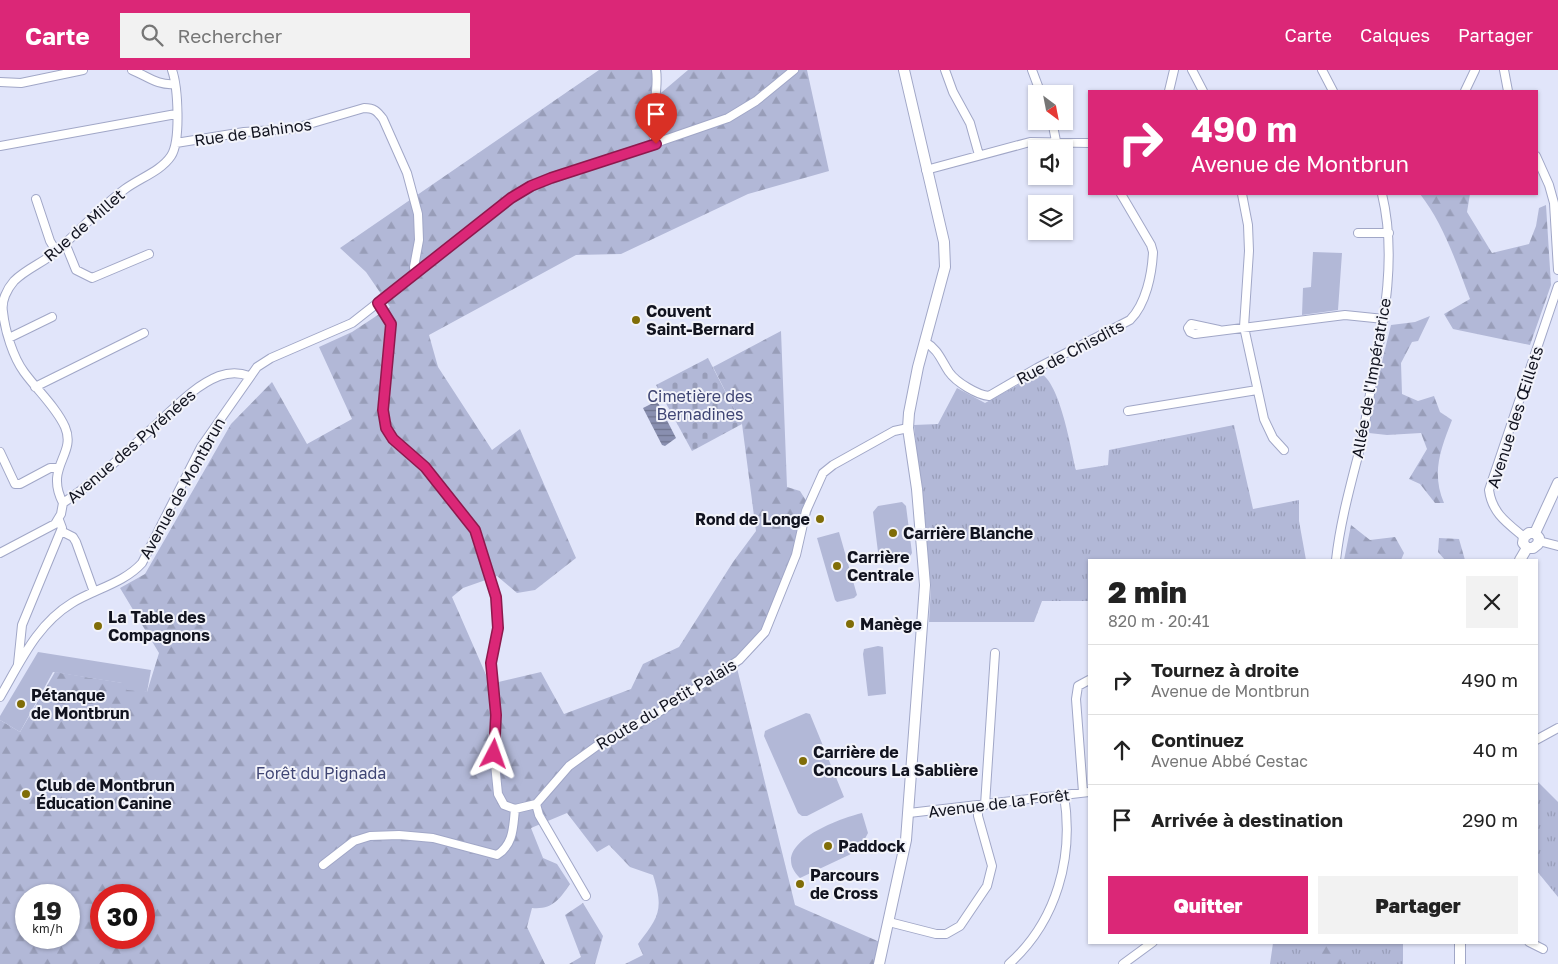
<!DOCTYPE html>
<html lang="fr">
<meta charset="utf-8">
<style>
:root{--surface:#fff;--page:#f2f2f2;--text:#222;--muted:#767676;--line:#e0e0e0;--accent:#db2777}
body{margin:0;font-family:"Golos Text",sans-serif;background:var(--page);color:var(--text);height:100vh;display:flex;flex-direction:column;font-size:19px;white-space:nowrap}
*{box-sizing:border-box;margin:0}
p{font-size:16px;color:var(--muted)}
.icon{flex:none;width:28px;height:28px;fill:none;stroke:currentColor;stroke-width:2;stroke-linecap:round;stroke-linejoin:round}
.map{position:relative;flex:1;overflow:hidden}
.sheet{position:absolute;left:1088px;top:489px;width:450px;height:385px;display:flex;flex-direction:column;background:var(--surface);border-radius:0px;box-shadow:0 1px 4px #0004}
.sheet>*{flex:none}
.hud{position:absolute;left:1088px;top:20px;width:450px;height:105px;border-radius:0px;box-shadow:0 1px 4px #0004;background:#db2777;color:#fff;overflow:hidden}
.needle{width:32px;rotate:148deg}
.fabs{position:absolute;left:1028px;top:15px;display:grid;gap:10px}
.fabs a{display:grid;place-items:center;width:45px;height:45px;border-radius:0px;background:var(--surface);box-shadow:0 1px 4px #0004;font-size:25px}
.speed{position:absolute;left:15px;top:814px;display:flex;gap:10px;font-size:25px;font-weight:700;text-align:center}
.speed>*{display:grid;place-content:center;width:65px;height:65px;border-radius:50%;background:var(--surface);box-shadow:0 1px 4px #0004;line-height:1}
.speed small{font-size:12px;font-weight:400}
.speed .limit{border:8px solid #d22;background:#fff;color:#111}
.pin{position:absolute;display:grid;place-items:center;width:42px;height:42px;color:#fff;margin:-51px -21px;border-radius:50% 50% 50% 0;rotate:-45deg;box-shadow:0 0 5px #0007}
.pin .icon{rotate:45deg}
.me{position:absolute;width:55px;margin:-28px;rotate:4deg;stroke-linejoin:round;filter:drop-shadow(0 0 4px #0008)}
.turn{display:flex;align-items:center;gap:18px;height:105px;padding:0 20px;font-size:22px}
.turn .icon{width:65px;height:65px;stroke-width:2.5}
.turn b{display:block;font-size:35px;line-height:42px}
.round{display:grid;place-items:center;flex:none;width:52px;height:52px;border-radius:0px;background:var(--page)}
.summary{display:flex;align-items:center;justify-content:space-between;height:85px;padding:0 20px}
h1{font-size:30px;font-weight:800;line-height:38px}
.cta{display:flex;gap:10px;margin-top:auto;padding:10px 20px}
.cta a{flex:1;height:58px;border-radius:0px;background:var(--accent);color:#fff;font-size:20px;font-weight:800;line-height:58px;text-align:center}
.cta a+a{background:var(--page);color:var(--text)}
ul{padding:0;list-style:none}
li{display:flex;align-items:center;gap:15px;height:70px;padding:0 20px;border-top:1px solid var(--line)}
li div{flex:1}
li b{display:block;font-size:19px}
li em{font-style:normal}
header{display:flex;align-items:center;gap:30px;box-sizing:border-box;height:70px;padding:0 25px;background:var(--accent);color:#fff}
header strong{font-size:24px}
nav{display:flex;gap:28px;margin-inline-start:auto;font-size:18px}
.search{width:350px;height:45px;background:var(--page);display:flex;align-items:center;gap:12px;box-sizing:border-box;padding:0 18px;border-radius:0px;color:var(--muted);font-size:19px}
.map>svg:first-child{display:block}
</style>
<header>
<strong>Carte</strong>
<div class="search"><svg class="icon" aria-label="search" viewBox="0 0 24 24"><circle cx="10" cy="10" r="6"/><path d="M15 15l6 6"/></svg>Rechercher</div>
<nav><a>Carte</a><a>Calques</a><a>Partager</a></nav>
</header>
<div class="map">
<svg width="1558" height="894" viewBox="0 0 1558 894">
<defs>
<pattern id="grass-tufts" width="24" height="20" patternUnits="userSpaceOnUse" patternTransform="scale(1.25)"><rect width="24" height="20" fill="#b2b8d7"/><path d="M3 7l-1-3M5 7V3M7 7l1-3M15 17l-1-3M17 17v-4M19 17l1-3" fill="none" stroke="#989db8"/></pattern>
<pattern id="forest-firs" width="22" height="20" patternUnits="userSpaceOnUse" patternTransform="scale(1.25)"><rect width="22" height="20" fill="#b2b8d7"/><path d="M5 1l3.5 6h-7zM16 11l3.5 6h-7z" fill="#989db8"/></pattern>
<pattern id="cemetery-stones" width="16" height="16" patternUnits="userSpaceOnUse" patternTransform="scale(1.25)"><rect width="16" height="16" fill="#b2b8d7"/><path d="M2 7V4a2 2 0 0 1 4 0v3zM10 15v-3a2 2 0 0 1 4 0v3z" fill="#989db8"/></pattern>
<pattern id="water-rules" width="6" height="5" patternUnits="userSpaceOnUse" patternTransform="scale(1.25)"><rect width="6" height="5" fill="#898fb0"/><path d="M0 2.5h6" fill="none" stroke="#6f748f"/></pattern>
</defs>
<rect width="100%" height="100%" fill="#e1e5fa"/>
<path fill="url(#grass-tufts)" d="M1040 303C1060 312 1071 379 1076 400L1108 395 1109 380 1234 355 1253 439 1299 430V451L1306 490H1089V531H1042L1034 552H929L931 517 914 355 938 354 957 318 985 333Z
M1536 710 1558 732V827L1536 800Z
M1273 873H1403V894H1270Z"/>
<path fill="url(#forest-firs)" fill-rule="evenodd" d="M599 0H653L655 28 688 0H807L829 101 748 124 621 184 576 185 429 265 438 297 492 380 520 359 576 488 535 520 517 523 497 506 463 518 452 527 490 614 541 602 564 644 631 619 643 594 679 577 733 492 756 461 742 354 713 297 781 261 787 417 800 421 812 440 768 566 737 598 795 835 882 873 878 894H625L643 885 638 874C659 847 664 840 653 805L630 797 609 775 597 782 567 743 531 758 543 788 557 794 570 814C560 829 552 840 532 838L527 857 545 894H0V650L20 662 55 602 123 613 147 622 159 583 120 518 145 504 231 354 272 312 307 374 352 349 319 277 352 262 390 237 366 202 340 178ZM26 825H69V868H26ZM101 825H144V868H101Z
M1420 124H1470L1467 142 1492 183 1529 174 1536 156 1539 138 1546 135 1551 215 1530 275 1453 259 1444 244 1470 229C1456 192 1444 155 1420 124Z
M1430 246 1418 271 1412 272 1401 293 1402 324 1418 331 1434 326 1440 342 1452 350C1441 378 1431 403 1444 433H1435L1420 414 1409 409 1427 379 1421 363 1387 365 1369 363V345L1391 255 1415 252Z
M1351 455 1370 470 1395 467 1404 483 1401 490H1344Z
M1439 468 1459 469 1465 490H1445L1438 482Z
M583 833 603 866 595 894H569L581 887 565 845Z
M1315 873H1340L1341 894H1314Z"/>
<path fill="url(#cemetery-stones)" d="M708 288 742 354 692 381 656 315Z"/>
<path fill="#b2b8d7" d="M1313 182 1342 183 1338 240 1302 245 1303 218 1311 217Z
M902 432 906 436 912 483 908 490 883 493 879 490 873 442 878 436Z
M839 462 857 525 854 528 837 532 835 530 817 468Z
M878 576 883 577 886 624 868 626 863 584 864 579Z
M38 582 151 600 147 622 127 620 122 613 53 602 20 662 0 650V646Z
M806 643 810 644 844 727 807 746H802L798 743 764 666 765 661 769 659Z
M862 743 868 763 860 778 849 785 800 808C766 775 838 749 862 743Z"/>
<path fill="url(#water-rules)" d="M657 331 676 368 665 376 662 375 643 338Z"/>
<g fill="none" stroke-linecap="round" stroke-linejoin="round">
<defs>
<path id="minor" d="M132 0C147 6 158 16 175 14
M945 0 953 22 970 53 979 85
M1032 0 1041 24
M1192 0 1203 21
M1322 0 1333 21
M1504 0 1508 21
M0 12 21 13 83 0
M1169 21 1174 0
M1465 21 1475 0
M1052 51 1056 71
M176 73 244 62 292 59 364 38C374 38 377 41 383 49L407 103 418 144 419 170 414 197 415 204
M656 74C647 55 660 22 656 0
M0 76 176 44
M1536 86 1549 115 1554 133 1558 200
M926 100 1030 72 1089 73
M1242 124 1248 155 1249 181 1244 257 1264 349 1273 368 1284 380
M36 129 50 171 56 181
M1358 163H1389
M65 173 76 200 92 208 149 184
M378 233 391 254 383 340 386 358 393 369 425 397 475 460 496 527 498 558 491 593 496 645 494 684 498 724 504 735 515 739
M1219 260 1191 254 1188 258 1190 262 1195 264 1345 245 1384 249
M9 268 52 247
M925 272C938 279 941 290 949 302 956 312 977 325 989 326L1037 298 1130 250C1146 234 1152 204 1153 182L1151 175 1121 124
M35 317 144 263
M1128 341 1257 320
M0 382 15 414H20L50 398H58
M63 433C44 396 77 385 65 357 56 337 37 320 24 302 13 287 5 261 3 242 1 231 7 219 14 211 27 198 45 192 58 180 80 160 101 137 125 119 140 108 161 101 171 86 181 71 178 17 172 0
M61 461 73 467 76 472 94 522
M1524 467C1507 453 1492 443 1489 420L1558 216
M1539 471 1558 476
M0 483 55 454 61 444 63 433C98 410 128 380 159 352 177 335 196 315 219 306 230 302 239 302 249 306
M1336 490C1340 454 1349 421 1358 386 1364 362 1368 336 1372 312 1384 250 1397 186 1382 124
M18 594 22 555 62 458 59 450
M0 627C20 593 36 555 72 533 95 519 124 513 142 493L201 377 257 297 271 288 352 253 511 128 531 116 728 48 756 31 794 0
M1536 670 1558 658
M1083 722 1076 629 1078 616 1089 610
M985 735 995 583
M909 743 1089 722
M323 795 354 771 370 766 399 765 433 768 497 785C514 774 513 757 515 739L536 734
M586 826 539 745 536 734 569 696 605 670 653 646 739 590 765 562 796 485 806 441 823 403 833 395 894 361 908 358
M889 852 936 864H946L960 856 987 816 992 796 978 746V736
M1529 872 1543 879
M1009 894C1057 851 1074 787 1064 725
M1123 894 1153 872"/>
<path id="major" d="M1535 463 1558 413
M1527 478H1533L1538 474 1539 468 1535 463
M1527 478 1523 473 1524 467 1529 463H1535
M1520 490 1527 478
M1460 872V894
M879 894 906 770 925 515 917 419 908 358 909 343 918 297 945 197 944 172 904 0"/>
</defs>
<use href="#minor" stroke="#a1a7c7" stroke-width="10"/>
<use href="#major" stroke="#a1a7c7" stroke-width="12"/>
<use href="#minor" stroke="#fff" stroke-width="8"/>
<use href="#major" stroke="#fff" stroke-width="10"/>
</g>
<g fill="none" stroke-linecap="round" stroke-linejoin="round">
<defs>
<path id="route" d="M494 684 496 645 491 593 498 558 496 527 475 460 425 397 393 369 386 358 383 340 391 254 378 233 511 128 531 116 551 108 656 74"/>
</defs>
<use href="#route" stroke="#8e194d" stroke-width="12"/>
<use href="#route" stroke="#db2777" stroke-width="9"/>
</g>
<g fill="#806d07" stroke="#f2f3fa" stroke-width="2">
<circle cx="636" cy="250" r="5"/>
<circle cx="820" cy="449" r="5"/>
<circle cx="893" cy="463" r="5"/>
<circle cx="837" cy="496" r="5"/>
<circle cx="850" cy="554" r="5"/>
<circle cx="98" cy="556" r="5"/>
<circle cx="21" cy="634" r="5"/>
<circle cx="803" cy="691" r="5"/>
<circle cx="26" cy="724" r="5"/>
<circle cx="828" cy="776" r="5"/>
<circle cx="800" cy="814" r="5"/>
</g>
<g text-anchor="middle" stroke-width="4" stroke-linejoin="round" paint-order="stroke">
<g font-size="16" fill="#11131f" stroke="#f2f3fa">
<text transform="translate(253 62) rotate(-8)" y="6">Rue de Bahinos</text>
<text transform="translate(84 155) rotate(-41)" y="6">Rue de Millet</text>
<text transform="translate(1070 282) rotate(-28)" y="6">Rue de Chisdits</text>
<text transform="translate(1371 308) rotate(-80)" y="6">Allée de l'Impératrice</text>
<text transform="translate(1515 347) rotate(-72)" y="6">Avenue des Œillets</text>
<text transform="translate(131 376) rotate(-41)" y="6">Avenue des Pyrénées</text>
<text transform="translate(182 418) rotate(-61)" y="6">Avenue de Montbrun</text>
<text transform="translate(666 634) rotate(-31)" y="6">Route du Petit Palais</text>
<text transform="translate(999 733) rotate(-7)" y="6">Avenue de la Forêt</text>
</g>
<g font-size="16" font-weight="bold" fill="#11131f" stroke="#f2f3fa" text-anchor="start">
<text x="646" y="247">Couvent<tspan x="646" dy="18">Saint-Bernard</tspan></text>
<text x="810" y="455" text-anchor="end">Rond de Longe</text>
<text x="903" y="469">Carrière Blanche</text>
<text x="847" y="493">Carrière<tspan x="847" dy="18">Centrale</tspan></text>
<text x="108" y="553">La Table des<tspan x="108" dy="18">Compagnons</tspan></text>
<text x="860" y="560">Manège</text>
<text x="31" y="631">Pétanque<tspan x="31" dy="18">de Montbrun</tspan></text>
<text x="813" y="688">Carrière de<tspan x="813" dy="18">Concours La Sablière</tspan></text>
<text x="36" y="721">Club de Montbrun<tspan x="36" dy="18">Éducation Canine</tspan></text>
<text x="838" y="782">Paddock</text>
<text x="810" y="811">Parcours<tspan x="810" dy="18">de Cross</tspan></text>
</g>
<g font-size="16" fill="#3f4574" stroke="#f2f3fa">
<text x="700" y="332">Cimetière des<tspan x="700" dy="18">Bernadines</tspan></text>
<text x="321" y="709">Forêt du Pignada</text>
</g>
</g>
</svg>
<div class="fabs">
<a><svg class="needle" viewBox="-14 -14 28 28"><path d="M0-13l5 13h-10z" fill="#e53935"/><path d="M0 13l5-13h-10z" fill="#767676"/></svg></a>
<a><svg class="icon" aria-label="sound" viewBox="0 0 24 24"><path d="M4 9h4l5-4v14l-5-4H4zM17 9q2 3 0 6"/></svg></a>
<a><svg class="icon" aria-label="layers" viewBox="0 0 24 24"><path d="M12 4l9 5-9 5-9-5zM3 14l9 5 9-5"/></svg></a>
</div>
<div class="speed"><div>19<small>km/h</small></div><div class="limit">30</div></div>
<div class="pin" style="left:656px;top:74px;background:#d93025"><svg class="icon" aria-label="arrive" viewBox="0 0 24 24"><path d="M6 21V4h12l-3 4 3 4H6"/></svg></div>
<svg class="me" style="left:494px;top:684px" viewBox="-20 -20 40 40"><path d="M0-17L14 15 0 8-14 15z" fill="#db2777" stroke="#fff" stroke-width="4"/></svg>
<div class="hud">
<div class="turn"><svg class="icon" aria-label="right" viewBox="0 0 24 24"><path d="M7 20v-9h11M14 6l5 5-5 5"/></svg><div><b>490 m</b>Avenue de Montbrun</div></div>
</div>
<section class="sheet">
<div class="summary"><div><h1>2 min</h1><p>820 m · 20:41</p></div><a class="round"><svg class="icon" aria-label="close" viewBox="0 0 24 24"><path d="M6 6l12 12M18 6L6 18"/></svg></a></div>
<ul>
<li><svg class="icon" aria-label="right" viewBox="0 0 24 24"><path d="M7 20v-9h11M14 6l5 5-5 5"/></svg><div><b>Tournez à droite</b><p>Avenue de Montbrun</p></div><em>490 m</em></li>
<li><svg class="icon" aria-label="ahead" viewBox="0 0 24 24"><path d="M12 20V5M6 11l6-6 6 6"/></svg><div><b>Continuez</b><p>Avenue Abbé Cestac</p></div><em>40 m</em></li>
<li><svg class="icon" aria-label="arrive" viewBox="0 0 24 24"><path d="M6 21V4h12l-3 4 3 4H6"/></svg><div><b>Arrivée à destination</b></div><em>290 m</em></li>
</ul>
<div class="cta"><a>Quitter</a><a>Partager</a></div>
</section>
</div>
